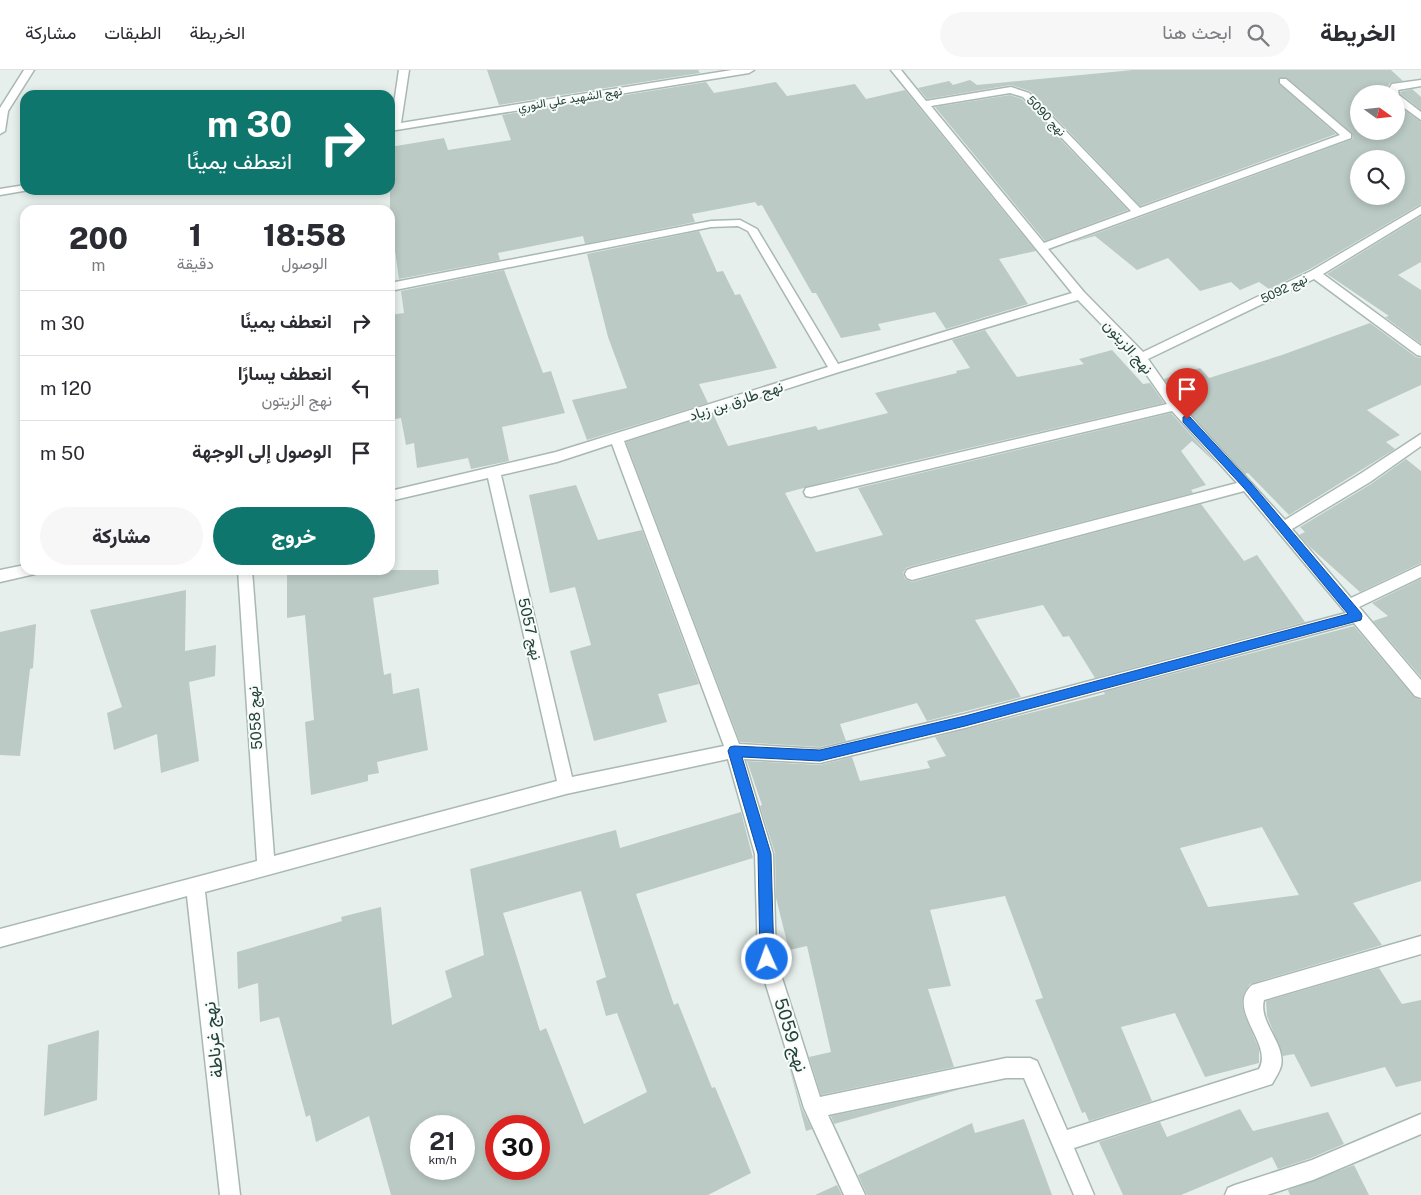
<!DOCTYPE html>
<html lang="ar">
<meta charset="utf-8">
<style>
:root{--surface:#fff;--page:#f7f7f7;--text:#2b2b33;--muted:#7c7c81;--line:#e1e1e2;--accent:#0f766e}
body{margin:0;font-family:"Public Sans",Vazirmatn,sans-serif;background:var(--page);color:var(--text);direction:rtl;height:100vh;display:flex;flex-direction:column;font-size:19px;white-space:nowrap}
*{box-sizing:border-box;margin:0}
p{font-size:16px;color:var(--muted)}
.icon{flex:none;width:28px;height:28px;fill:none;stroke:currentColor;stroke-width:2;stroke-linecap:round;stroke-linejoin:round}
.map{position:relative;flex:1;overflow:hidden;direction:ltr}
.sheet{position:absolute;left:20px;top:135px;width:375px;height:370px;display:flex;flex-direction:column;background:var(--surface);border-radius:15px;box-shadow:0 2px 8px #0003;direction:rtl}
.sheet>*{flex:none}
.top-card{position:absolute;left:20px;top:20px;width:375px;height:105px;border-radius:15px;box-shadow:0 2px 8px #0003;direction:rtl;background:#0f766e;color:#fff;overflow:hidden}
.needle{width:32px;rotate:105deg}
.controls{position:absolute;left:1350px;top:15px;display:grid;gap:10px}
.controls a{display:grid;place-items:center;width:55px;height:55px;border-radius:50%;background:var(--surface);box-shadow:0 2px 8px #0003;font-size:25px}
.speed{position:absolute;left:410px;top:1045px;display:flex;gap:10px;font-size:25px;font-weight:700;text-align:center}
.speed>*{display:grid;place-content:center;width:65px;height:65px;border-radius:50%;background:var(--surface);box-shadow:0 2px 8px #0003;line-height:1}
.speed small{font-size:12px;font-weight:400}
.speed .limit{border:8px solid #d22;background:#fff;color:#111}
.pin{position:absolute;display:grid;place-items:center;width:42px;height:42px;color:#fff;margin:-51px -21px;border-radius:50% 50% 50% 0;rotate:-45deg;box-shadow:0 0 5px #0007}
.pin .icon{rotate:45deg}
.me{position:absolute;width:55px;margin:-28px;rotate:358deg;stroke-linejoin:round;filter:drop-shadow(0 0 4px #0008)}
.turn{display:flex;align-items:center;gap:18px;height:105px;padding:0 20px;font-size:22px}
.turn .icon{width:65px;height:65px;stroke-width:2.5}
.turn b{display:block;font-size:35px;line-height:42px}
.eta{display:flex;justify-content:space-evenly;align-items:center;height:85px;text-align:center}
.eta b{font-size:30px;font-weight:800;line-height:35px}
.action{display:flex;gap:10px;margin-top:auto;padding:10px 20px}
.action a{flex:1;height:58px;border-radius:30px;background:var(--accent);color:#fff;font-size:20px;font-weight:800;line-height:58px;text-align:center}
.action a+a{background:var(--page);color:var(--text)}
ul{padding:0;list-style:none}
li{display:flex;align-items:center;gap:15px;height:65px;padding:0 20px;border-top:1px solid var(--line)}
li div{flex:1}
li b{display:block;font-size:19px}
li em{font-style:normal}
header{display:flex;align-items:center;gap:30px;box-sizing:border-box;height:70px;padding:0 25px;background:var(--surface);border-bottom:1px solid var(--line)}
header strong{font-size:24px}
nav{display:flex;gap:28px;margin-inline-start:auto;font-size:18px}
.search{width:350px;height:45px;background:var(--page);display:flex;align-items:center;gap:12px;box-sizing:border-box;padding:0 18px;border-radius:28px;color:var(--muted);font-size:19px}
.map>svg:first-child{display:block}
</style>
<header>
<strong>الخريطة</strong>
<div class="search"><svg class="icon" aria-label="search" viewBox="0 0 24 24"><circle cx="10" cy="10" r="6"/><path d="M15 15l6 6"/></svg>ابحث هنا</div>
<nav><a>الخريطة</a><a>الطبقات</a><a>مشاركة</a></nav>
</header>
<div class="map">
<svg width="1421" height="1125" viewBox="0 0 1421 1125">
<rect width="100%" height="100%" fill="#e6efeb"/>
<path fill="#bbcac4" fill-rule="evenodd" d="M487 0H698L700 3 499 35Z
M1133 0H1391L1403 11 1390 13 1386 19 1388 24H1359V61H1396V34L1421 52V134L1310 199 1269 219 1259 212 1240 220 1231 212 1200 221 1168 188 1137 200 1095 166 1070 173 1353 69 1352 63 1287 8H1279V14L1336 64 1140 136 1030 21 1011 15 927 29 918 18 949 11 953 15 970 10 977 15ZM1359 89H1396V126H1359Z
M706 12 714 23 776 12 787 26 855 14 866 29 905 20 1036 181 999 189 1028 234 946 259 935 242 878 254 881 260 841 268 816 223H812L762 135 758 136 755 132 692 144 695 152 585 174 583 166 498 183 500 190 399 209 390 146V77L444 68 448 80 511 70 502 45Z
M1412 19 1421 27V40L1401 24 1400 22Z
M1010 25 1022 29 1128 140 1045 171 935 37Z
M1421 146V192L1398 205 1421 220V274L1385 247 1389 246 1327 204Z
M699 161 717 202 723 201 735 225 740 224 777 298 699 314 708 333 587 370 572 330 627 318 608 267 587 184Z
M504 200 543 303 551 301 565 343 502 357 509 391 471 399 468 388 417 398 414 373 406 375 401 348 390 350V245L404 243 401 221Z
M1370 253 1416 287 1421 288V315L1367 340 1400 365 1386 372 1395 379 1289 445 1248 403 1245 404 1180 332 1164 309 1200 298 1209 308 1282 285Z
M985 260 1017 307 1084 294 1079 289 1112 280 1143 314 1150 313 1164 333 852 405 785 423 816 482 883 465 858 418 1171 343 1217 394 1192 371 1181 381 1206 415 1191 420 1193 423 912 496 906 498 903 503 905 509 912 512 1201 434 1244 491 1257 485 1305 552 1095 608 1069 566 1063 567 1043 535 975 550 1021 627 927 651 917 633 840 654 846 671 820 677 740 672 626 372 713 344 728 376 816 356 818 360 888 343 875 323 957 303 956 301 970 298 952 270Z
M1406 389 1421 401V493L1360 522 1310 477 1299 465 1305 462 1300 457 1371 414Z
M576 415 598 470 642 460 699 614 658 624 667 652 594 671 570 581 591 575 575 517 550 523 529 425Z
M287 500H438L439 514 373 528 384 605 391 603 393 624 419 618 428 680 377 692 379 703 368 705V711L311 725 305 652 314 650 305 545 287 548Z
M1421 509V607L1373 551 1388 546 1372 533Z
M186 520 185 581 216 575 215 606 189 612 199 691 161 703 157 664 114 680 107 643 122 637 90 540Z
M36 554 33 598 30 599 20 686 0 685V562Z
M1354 556 1414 627 1421 630V811L1353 833 1382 875 1250 914 1244 923 1242 935 1245 946 1259 979V993L1205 1007 1175 943 1121 957 1152 1031 1089 1051 1085 1042 1082 1043 1035 930 1043 928 1005 826 930 840 951 916 928 919 954 997 821 1025 809 987 831 982 807 876 789 880 776 828 775 783 760 736 762 735 747 691 820 695 852 687 860 711 930 698 927 691 946 686 935 667 1105 624 1104 622ZM1262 757 1299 825 1208 837 1180 778Z
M741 742 753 788 636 824 674 935 678 933 712 1018 715 1017 751 1103 708 1125H391L369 1046 316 1072 310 1045 306 1047 279 947 260 952 258 913 238 919 237 882 342 851 341 847 381 837 392 955 452 927 445 901 484 885 470 799 616 760 620 778ZM581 821 606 907 596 911 606 946 617 943 647 1022 584 1054 546 958 540 961 503 843ZM421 1056H464V1099H421ZM496 1056H539V1099H496Z
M1379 898 1402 934 1421 930V1011L1396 1017 1385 997 1311 1017 1294 984 1283 986 1267 946 1266 931Z
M99 960 97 1030 44 1046 48 975Z
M788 992 802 1039 812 1059 806 1061Z
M961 1019 834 1054 831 1046Z
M1240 1039 1253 1061 1328 1042 1344 1074 1311 1088 1278 1099 1272 1087 1181 1125H1123L1099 1072 1160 1052 1167 1067Z
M1024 1049 1052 1125H867L858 1105 972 1053 975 1063Z
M1354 1095 1369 1125H1290L1288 1120Z
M837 1115 842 1125H815Z"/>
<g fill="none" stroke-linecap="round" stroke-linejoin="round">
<defs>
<path id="minor" d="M24 0H34L8 41 5 61 0 64V38Z
M399 0H409L401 53 732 0H754L749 3 390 61Z
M891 0H901L926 31 1011 17 1029 23 1140 138 1340 65 1280 13V9H1286L1351 64V68L1048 179 1084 222 1143 282 1311 201 1421 136V144L1323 204 1421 276V286L1417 285 1314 209 1148 289 1179 333 1285 450 1360 404 1421 364V376L1370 412 1292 459 1351 528 1421 495V507L1359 537 1421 610V628L1415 626 1354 553 965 658 820 693 744 689 773 784 776 889 820 1027 1006 988H1030L1037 991 1067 1060 1259 999C1274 974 1225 939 1252 915L1421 866V884L1264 930C1258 952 1286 974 1281 996 1279 1003 1275 1008 1272 1014L1074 1078 1094 1125H1074L1024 1008H1006L828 1045 865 1125H844L804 1038 758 889 755 784 728 689 566 724 205 822 240 1125H220L187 826 0 877V859L257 791 238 500H252L274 786 557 711 488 408 390 431V421L556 382 828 297 748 161 738 156 711 157 390 221V213L711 151 740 150 757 159 838 294 1072 223ZM1010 23 1023 27 1131 141 1044 173 931 36ZM1078 230 1137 291 1167 334 811 417 806 418 804 422 806 426 811 427 1172 341 1237 413 912 498 907 500 905 504 907 508 912 510 1244 421 1346 543 965 644 820 679 739 674 624 371 839 302ZM612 374 724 676 572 707 501 405 557 392Z
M1421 10V16L1398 20 1399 25 1421 42V50L1396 32V24H1390L1388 20 1392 14Z
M25 115V120H29L0 125V119Z
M25 495V500H37L35 504 0 512V500Z
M1421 1044V1064L1313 1110 1267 1125H1225L1228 1118 1235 1115 1312 1090Z"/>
</defs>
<use href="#minor" stroke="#a8b8b2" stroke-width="3"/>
<use href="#minor" fill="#fff" fill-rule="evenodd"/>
</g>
<path fill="#1a73e8" stroke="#114b97" d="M1187 346 1190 347 1251 413 1361 543 1362 546 1361 550 965 656 820 691 742 687 771 784 774 889 772 894 767 896 762 894 760 889 758 784 728 681 730 677 734 676 820 680 965 646 1348 544 1244 418 1183 352V347Z"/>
<g text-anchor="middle" stroke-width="4" stroke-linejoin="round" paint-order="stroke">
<g font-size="12" fill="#24423a" stroke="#f7fbf9">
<text transform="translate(570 29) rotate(-9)" y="4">نهج الشهيد علي النوري</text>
<text transform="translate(1046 46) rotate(46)" y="4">نهج 5090</text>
<text transform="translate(1284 219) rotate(-26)" y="4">نهج 5092</text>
</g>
<g font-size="15" fill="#24423a" stroke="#f7fbf9">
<text transform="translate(1128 277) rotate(49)" y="5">نهج الزيتون</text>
<text transform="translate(736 331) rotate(-18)" y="5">نهج طارق بن زياد</text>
<text transform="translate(530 559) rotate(77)" y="5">نهج 5057</text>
<text transform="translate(255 648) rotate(-94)" y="5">نهج 5058</text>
</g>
<g font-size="18" fill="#24423a" stroke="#f7fbf9">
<text transform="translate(791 965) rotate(73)" y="6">نهج 5059</text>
<text transform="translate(213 970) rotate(-96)" y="6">نهج غرناطة</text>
</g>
</g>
</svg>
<div class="controls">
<a><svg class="needle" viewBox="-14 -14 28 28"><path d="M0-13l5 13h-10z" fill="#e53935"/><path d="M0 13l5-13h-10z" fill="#7c7c81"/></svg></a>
<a><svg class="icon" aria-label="search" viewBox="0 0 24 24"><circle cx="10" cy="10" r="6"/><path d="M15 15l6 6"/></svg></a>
</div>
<div class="speed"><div>21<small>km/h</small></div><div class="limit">30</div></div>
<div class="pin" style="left:1187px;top:349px;background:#d93025"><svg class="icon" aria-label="arrive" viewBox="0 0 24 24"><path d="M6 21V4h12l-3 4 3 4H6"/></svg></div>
<svg class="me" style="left:767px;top:889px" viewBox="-20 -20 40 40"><circle r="17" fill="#1a73e8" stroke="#fff" stroke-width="3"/><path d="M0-11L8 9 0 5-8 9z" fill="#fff"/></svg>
<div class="top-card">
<div class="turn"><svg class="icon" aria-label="right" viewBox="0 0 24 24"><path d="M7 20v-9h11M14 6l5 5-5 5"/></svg><div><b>30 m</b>انعطف يمينًا</div></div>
</div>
<section class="sheet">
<div class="eta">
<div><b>18:58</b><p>الوصول</p></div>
<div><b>1</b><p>دقيقة</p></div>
<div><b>200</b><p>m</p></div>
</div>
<ul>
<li><svg class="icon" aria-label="right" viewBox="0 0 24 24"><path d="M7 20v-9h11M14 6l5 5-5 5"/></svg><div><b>انعطف يمينًا</b></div><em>30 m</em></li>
<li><svg class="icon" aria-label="left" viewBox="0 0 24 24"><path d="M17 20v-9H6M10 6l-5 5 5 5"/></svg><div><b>انعطف يسارًا</b><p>نهج الزيتون</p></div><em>120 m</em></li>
<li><svg class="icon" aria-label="arrive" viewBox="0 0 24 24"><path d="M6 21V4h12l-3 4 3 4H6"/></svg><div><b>الوصول إلى الوجهة</b></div><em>50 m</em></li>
</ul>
<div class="action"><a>خروج</a><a>مشاركة</a></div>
</section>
</div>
